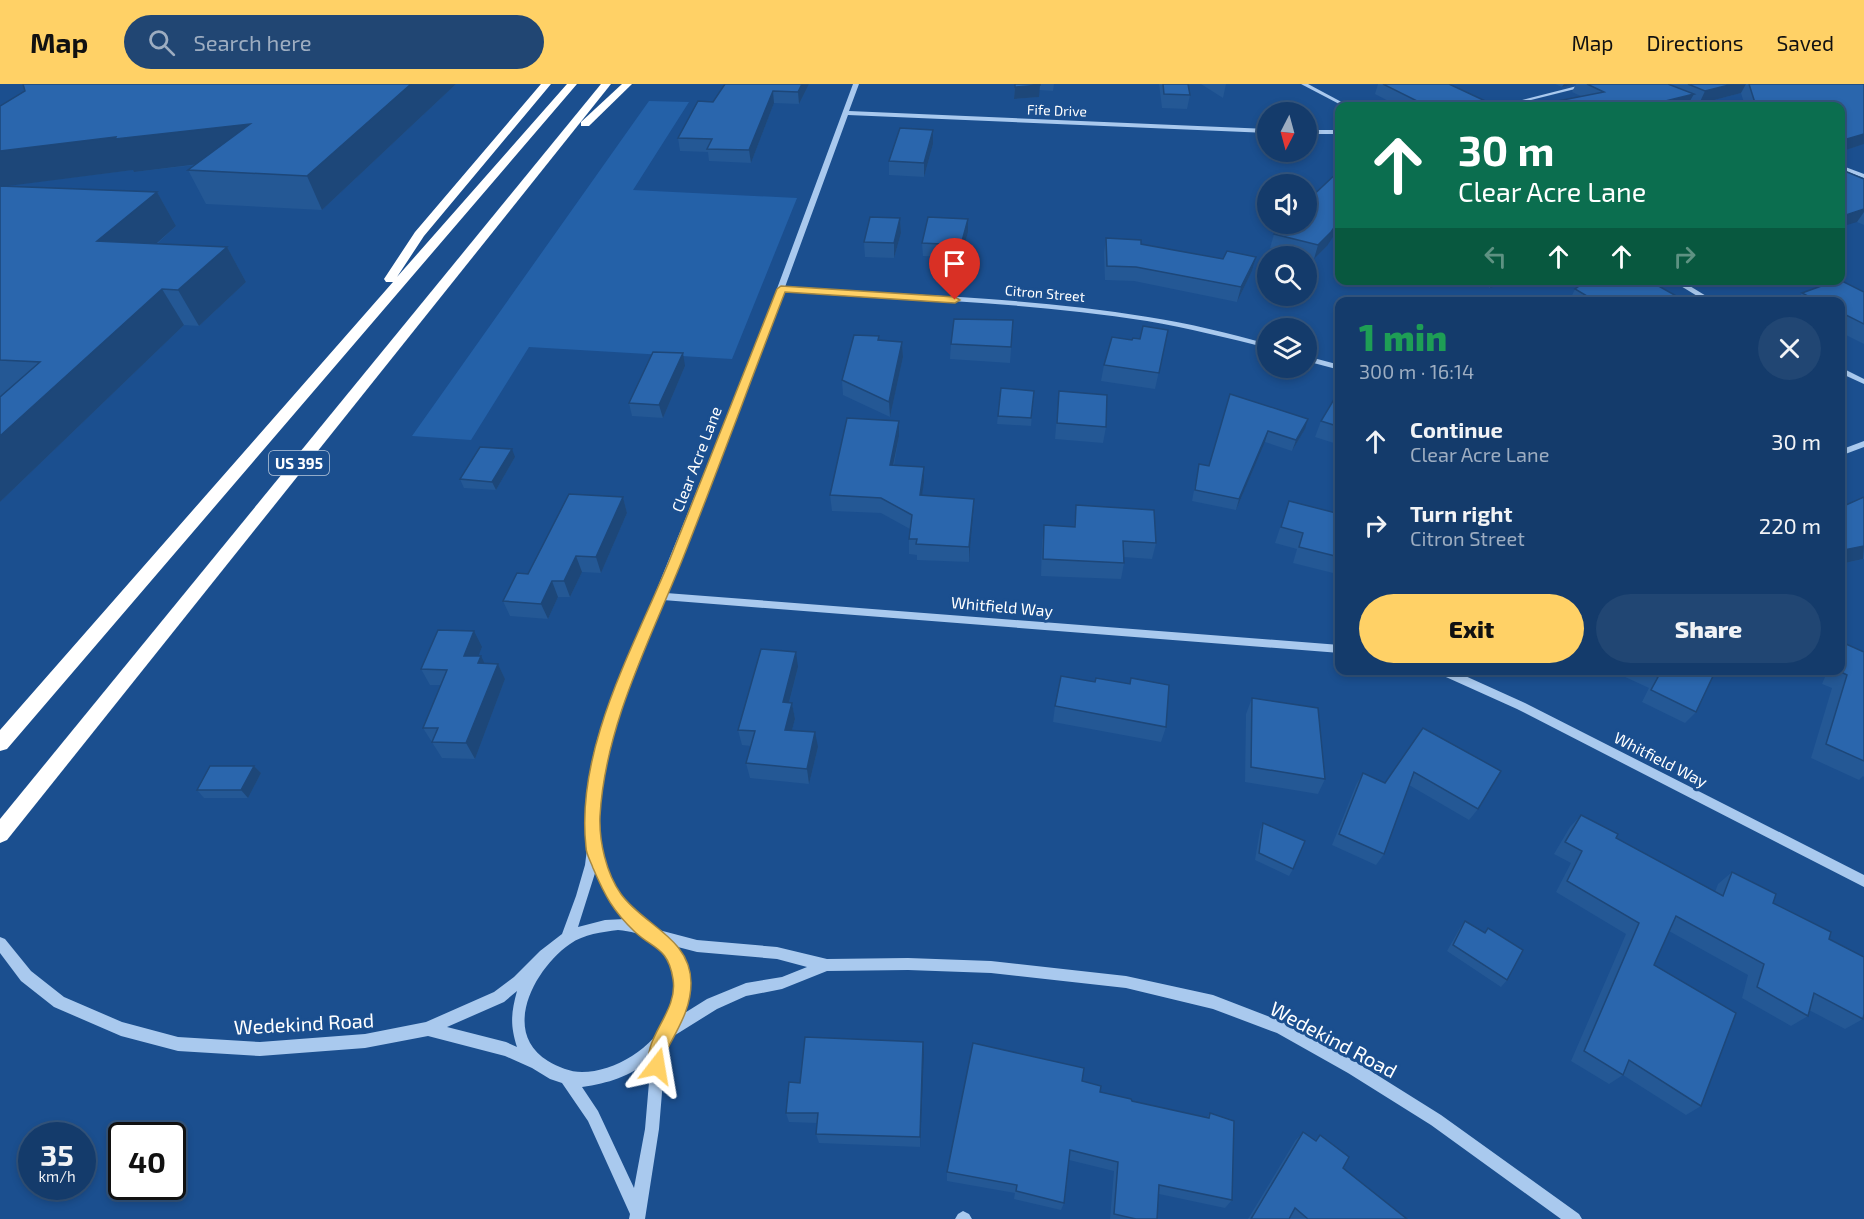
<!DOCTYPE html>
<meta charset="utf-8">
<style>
:root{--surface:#143b6b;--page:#214673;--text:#f1f3f6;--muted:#9dadc1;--line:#33557e;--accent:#ffd166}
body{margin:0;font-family:"Exo 2",sans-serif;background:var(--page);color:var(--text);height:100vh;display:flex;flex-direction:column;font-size:22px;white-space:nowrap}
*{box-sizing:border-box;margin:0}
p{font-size:20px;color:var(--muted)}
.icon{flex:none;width:33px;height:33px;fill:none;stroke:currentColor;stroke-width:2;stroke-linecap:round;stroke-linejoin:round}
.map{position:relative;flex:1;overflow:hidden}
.side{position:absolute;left:1335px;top:213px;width:510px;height:378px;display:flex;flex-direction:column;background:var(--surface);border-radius:12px;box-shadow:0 3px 9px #0003,0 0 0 2px var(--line)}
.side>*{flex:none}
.hud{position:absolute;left:1335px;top:18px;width:510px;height:183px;border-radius:12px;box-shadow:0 3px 9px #0003,0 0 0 2px var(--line);background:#0b6e4f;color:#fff;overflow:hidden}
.needle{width:39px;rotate:186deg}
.controls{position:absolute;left:1257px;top:18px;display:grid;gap:12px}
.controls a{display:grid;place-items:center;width:60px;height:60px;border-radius:50%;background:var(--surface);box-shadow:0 3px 9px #0003,0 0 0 2px var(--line);font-size:30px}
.speed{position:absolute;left:18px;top:1038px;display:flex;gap:12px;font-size:30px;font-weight:700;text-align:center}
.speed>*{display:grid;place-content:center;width:78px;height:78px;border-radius:50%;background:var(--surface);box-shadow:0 3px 9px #0003,0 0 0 2px var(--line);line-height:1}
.speed small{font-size:15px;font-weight:400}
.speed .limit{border:3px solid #111;border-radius:9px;background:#fff;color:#111}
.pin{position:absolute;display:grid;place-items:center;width:51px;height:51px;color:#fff;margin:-62px -26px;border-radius:50% 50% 50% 0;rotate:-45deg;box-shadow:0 0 6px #0007}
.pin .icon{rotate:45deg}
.me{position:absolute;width:66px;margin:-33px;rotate:14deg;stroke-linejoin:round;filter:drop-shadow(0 0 4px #0008)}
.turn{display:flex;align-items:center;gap:21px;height:126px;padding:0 24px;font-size:27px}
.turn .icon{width:78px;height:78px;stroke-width:2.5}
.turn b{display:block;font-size:42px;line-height:51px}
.lanes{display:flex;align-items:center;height:57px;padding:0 24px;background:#0003;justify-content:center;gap:30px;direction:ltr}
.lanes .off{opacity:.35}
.round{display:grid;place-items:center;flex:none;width:63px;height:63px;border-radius:32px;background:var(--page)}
.head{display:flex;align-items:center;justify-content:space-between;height:102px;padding:0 24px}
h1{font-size:36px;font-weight:800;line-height:45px;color:#1e9e55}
.action{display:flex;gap:12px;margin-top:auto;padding:12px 24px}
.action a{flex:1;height:69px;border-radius:36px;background:var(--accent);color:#111;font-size:24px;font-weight:800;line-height:69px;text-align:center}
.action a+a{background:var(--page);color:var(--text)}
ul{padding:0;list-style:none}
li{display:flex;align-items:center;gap:18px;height:84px;padding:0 24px}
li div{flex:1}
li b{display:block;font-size:22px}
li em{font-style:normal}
header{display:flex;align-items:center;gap:36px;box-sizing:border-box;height:84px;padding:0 30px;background:var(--accent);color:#111}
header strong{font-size:28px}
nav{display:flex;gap:33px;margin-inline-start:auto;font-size:21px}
.search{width:420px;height:54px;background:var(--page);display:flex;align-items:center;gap:15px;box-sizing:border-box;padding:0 21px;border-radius:33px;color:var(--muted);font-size:22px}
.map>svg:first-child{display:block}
.green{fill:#2461a8}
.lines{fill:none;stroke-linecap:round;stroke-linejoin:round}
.minor{fill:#a9c9ee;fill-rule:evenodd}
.highway{fill:#fff;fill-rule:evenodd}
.wall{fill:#245895}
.shaded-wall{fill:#1d4779}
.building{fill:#2a66ad;stroke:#1d4779;stroke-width:1.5}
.route{fill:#ffd166;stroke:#a68842;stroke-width:1.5}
.labels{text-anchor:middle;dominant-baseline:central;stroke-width:6;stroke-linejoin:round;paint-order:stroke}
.far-street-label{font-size:14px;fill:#fff;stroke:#1b4f8f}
.shield{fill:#1b4f8f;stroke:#bbcadd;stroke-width:1.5}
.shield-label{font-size:15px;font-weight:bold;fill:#fff}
.street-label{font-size:16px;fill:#fff;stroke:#1b4f8f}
.near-street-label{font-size:20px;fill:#fff;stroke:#1b4f8f}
</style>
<header>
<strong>Map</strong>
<div class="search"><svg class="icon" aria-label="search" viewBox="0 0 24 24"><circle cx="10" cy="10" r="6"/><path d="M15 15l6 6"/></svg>Search here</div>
<nav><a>Map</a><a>Directions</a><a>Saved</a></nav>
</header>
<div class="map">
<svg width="1864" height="1135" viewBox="0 0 1864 1135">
<rect width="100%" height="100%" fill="#1b4f8f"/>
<path class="green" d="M649,17l40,1 -56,88 164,8 -65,161 -203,-12 -58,93 -59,-4z"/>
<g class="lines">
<g class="minor">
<path d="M853,0h6l-10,27 419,18v4l-420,-18 -63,172c121,8 243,10 363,30 40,6 80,16 120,27v4c-40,-10 -80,-20 -121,-27 -120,-19 -242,-22 -364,-30l-117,302 674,52v8l-677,-53 -46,117 -12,50 -7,50 2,33 19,44 28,30 12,6 38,10 80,7 50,12 81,-1 83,3 135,15 87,19 73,28 72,40 83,52 138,99 3,5h-21l-130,-94 -83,-52 -71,-40 -64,-24 -87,-21 -135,-15 -83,-3 -81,1 -45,18 -36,7 -29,13 -45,28 -6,7 -7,85 -14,90h-16l1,-5 -42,-93 -26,-38 -12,-4 -18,-11 -27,-12 -77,-20 -63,12 -105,8 -82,-5 -57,-15 -67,-29 -33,-26 -21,-28v-16l5,2 26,32 33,26 58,25 56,15 82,5 105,-8 61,-12 68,-30 20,-15 26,-26 22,-17 14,-38 9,-31 2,-16 -1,-32 3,-25 16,-75 154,-380zM596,786l14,32 15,17 -20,1 -27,7zM618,846c26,3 39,8 51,32 1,4 5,9 6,13 11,49 -47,97 -93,97 -12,0 -24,-5 -34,-11 -48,-29 -13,-93 22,-117 14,-10 32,-12 48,-14zM674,862l23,6 80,7 30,8 -25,10 -36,6 -39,16 -24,15c11,-29 4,-42 -9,-68zM517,907c-6,22 -7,34 0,56l-11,-5 -59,-15 57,-25zM651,975l-6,70 -11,59 -36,-77 -16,-24c27,-4 47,-10 69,-28z"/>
<path d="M1301,0h7l41,22h-6z"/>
<path d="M1585,0h10l-88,22h-8z"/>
<path d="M1675,13l22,8 1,1h-7l-18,-6 -1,-1z"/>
<rect x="1306" y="46" width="34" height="4"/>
<path d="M1840,81l24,9v4l-24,-9z"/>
<path d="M1671,196h9l36,22h-9z"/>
<path d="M1306,272l34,9v5l-34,-9z"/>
<path d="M1840,283l24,12v5l-24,-11z"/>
<path d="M1864,357v6l-24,9v-6z"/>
<path d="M1436,586h16l73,33 339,172v12l-347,-178 -80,-36z"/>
<path d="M963,1127l6,3 3,5h-17l3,-5z"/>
</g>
<g class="highway">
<path d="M541,0h10l-127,152 -27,41 170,-193h10l-570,665 -7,2v-21l393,-448h-7l-2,-3 31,-47z"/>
<path d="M601,0h10l-604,756 -7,3v-24z"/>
<path d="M622,0h10l-43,42h-8v-4z"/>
</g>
</g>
<g class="wall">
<path d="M23,0h433l-134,126 -116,-6 -18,-34 7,-5 -61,7 -1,-2 -128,16 152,6 19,34 -19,18 70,3 19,35 -47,44 -15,-1 -184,177v-396l25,-15z"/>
<path d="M809,0l-10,20 -25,-1 -23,60 -42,-2 -1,-9 -28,-1 -2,-13 35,-36z"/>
<path d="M1015,0h39l-1,7 -14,-1v7l-25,2z"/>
<path d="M1159,0h29l2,11 -3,14 -25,-1z"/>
<path d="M1201,0h25l-3,14z"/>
<path d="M1378,0h71l47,22h-98l-23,-12z"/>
<path d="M1555,0h309v60l-24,8v-46h-95l-4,-13 -42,11 -9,-4 -3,6h-155l49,-10 -9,-4 4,-8 -14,3z"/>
<path d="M933,46v14l-9,33 -35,-2v-14z"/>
<path d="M1864,95v46l-7,-3z"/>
<path d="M900,134l1,15 -7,25 -29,-1 -1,-15z"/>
<path d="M968,135v13l-7,26 -38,-2 -1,-13z"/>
<path d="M1274,150l53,12 -13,13 -8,-2v-1h-3l-33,-8z"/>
<path d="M1106,154l117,21 33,-2 -4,14 -15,31 -103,-21 -29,-1 -1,-27z"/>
<path d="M1478,196h37l-25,8z"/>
<path d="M1575,205l112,13h-118z"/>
<path d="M1864,208v52l-24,-12v-30h-44l6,-9z"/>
<path d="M1013,236l-3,43 -60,-4 1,-15z"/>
<path d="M1168,246l-13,59 -54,-8 3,-16 28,-25z"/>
<path d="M879,256l23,2 1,15 -13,60 -47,-22 -1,-15z"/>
<path d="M685,282l-22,52 -31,-2 -3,-13z"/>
<path d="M1001,304l33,3 -3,35 -34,-2z"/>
<path d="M1059,307l47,36 -3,16 -48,-4z"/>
<path d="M1230,310l75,35 -13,22 -27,-9 -29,68 -44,-9 7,-37 10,2z"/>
<path d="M1340,313v48l-25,-8 6,-16z"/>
<path d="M899,352l-5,29 30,2v15l-2,13 51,19 -4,48 -52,-2v-5l-8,-1v-15l1,-10 -29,-16 -49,-2 -2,-16z"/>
<path d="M515,373l-19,33 -32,-2 -4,-9z"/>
<path d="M623,413l4,16 -26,60 -19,-1 -12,25h-12l-10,22 -38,-3 -7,-15 25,-27z"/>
<path d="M1864,413v62l-24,5v-58l6,-1z"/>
<path d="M1289,417l51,56 -7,16 -40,-10 4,-14 -22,-6z"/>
<path d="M1076,421l80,38 -4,16 -29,-2 1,6 -3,16 -80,-3 1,-34 2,-17 30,2z"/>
<path d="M1846,560l18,8v125l-1,-1 -4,4 -48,-22 21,-70 -10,-4 6,-14h12v-20z"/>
<path d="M482,563l-4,9 7,7 13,1 7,15 -30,80 -33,-1 -19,-30 18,-43h-11l-9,-16z"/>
<path d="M798,583l-9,36h3l3,16 -3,11 26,17 -9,37 -59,-6 -4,-15 5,-17 -9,-1 -4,-15z"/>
<path d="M1610,586h92l-6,42 -11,11 -43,-21 7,-14z"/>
<path d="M1252,614l73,81 -7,15 -73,-12 1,-68z"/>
<path d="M1055,622l111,21 -5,15 -108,-20z"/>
<path d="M1423,644l55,81 -9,11 -60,-35 -25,69 -8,11 -44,-20 24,-60 7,-12 22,10z"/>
<path d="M254,682l7,7 -13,25h-44l-7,-8z"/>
<path d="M1581,731l35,23 99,54 3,-8 14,-12 41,31 56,36 34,80 -18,10 -36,-19 -1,6 -17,10 -49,-28 6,-23 -79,-44 -15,34 47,141 -15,9 -63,-40 -14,9 -38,-23 55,-127 -70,-42 15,-29 -17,-9 16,-27z"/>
<path d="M1263,739l30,46 -4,7 -34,-16 5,-30z"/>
<path d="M1465,837l19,12 4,-5 19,52 -6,7 -54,-36 13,-23z"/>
<path d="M923,958l-3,105 -101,-4 -3,-9 1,-11 -28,-1 -3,-9 14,-30z"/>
<path d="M1082,997l18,11 32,9 75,16 3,-4 22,87 -7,8 -66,-14 -2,25h-47l4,-48 -45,-11 -5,43 -3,7 -47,-11 1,-6 -68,-12v-9z"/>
<path d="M1303,1048l12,8 5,-5 23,33 64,51h-159l47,-78z"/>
</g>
<g class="shaded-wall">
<path d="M411,0h45l-134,126 -15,-34z"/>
<path d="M802,0h7l-10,20 -1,-12z"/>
<path d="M1564,0h12l-14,3z"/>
<path d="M1733,0h13l-5,9 -42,11 6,-13z"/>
<path d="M1040,1l-1,12 -25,2 1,-12z"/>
<path d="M773,7l1,12 -23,60 -2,-13z"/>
<path d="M1694,10l-7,12h-42z"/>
<path d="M250,40l15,32 -131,16 -1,-2 -133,17v-36l116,-14z"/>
<path d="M933,46v14l-9,33v-14z"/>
<path d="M1864,50v10l-24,8v-11z"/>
<path d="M157,108l19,34 -56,50 -23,-35z"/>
<path d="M1864,125v3l-7,10 -17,5v-10z"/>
<path d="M900,134l1,15 -7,25v-15z"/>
<path d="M968,135v13l-7,26v-13z"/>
<path d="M1340,135v7l-13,20 -13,13 4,-14z"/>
<path d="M227,163l19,35 -47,44 -21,-36z"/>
<path d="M1256,173l-4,14 -15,31 4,-15z"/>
<path d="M1494,196h21l-25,8z"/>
<path d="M162,205l22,36 -184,177v-66z"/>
<path d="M902,258l1,15 -13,60 -1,-15z"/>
<path d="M683,269l2,13 -22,52 -4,-13z"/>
<path d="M1308,335l-3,10 -13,22 4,-11z"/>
<path d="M899,337v15l-9,44v-15z"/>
<path d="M1268,347l-3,11 -29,68 3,-11z"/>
<path d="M512,365l3,8 -19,33 -4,-8z"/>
<path d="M924,383v15l-4,28v-15z"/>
<path d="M623,413l4,16 -26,60 -5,-16z"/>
<path d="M974,415l-1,15 -4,48v-15z"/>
<path d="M1864,462l-1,13 -23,5v-9l4,-5z"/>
<path d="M576,472l6,16 -12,25 -6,-16z"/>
<path d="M552,497l6,16 -10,22 -7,-15z"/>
<path d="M474,547l8,16 -10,25 -8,-16z"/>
<path d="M796,568l2,15 -13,51 -2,-16z"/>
<path d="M481,572l8,16 -11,-9z"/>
<path d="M498,580l7,15 -30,80 -9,-16z"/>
<path d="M792,619l3,16 -7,26 -3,-15z"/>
<path d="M815,648l3,15 -9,37 -2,-15z"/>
<path d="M254,682l7,7 -13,25 -7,-8z"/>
<path d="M923,958l1,11 -4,94v-10z"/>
</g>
<g class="building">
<path d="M23,0h388l-104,92 -119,-6 62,-46 -135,15 1,-2 -116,14v-45l25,-15z"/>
<path d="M725,0h77l-4,8 -25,-1 -24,59 -42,-1 5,-10 -34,-1 20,-37 15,1z"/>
<path d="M1015,0h25v1l-25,2z"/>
<path d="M1163,0h25l2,11 -26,-1z"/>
<path d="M1383,0h66l47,22h-69z"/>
<path d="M1587,0h81l26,10 -49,12h-113l72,-14z"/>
<path d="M1688,0h45l-28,7z"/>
<path d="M1749,0h115v50l-24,7v-35h-84z"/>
<path d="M900,44l33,2 -9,33 -35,-2z"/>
<path d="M1840,85l24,10v30l-24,8z"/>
<path d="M1340,86v49l-9,13 -13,13 -44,-11 11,-10h21v-22z"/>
<path d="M0,102l157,6 -60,49 130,6 -49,43 -16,-1 -162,147v-39l40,-35 -40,-2z"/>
<path d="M870,133l30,1 -6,25 -30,-1z"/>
<path d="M928,133l40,2 -7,26 -39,-2z"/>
<path d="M1106,154l35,2v4l82,15 4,-8 29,6 -15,30 -105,-20 -29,-1z"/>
<path d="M1588,196h60l39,22h-90l-22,-13z"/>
<path d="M1838,196h2l24,12v32l-24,-12v-10h-21l-17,-9z"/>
<path d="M954,235l59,1 -2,27 -60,-3z"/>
<path d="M1143,242l25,4 -9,43 -55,-8 8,-28 20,3 1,-2 7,1z"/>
<path d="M854,251l25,1 -1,4 24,2 -13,60 -47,-22z"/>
<path d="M653,268l30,1 -24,52 -30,-2z"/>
<path d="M1001,304l33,3 -3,27 -33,-2z"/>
<path d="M1059,307l48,4 -1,32 -49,-4z"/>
<path d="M1230,310l78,25 -12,21 -28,-9 -29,68 -44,-9 4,-26 10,2z"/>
<path d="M1336,312l4,1v30l-19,-6z"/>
<path d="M847,334l52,3 -9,44 34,2 -4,28 54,4 -5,48 -53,-3 1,-5h-8l3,-24 -31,-17 -51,-3z"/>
<path d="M480,363l32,2 -20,33 -32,-3z"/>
<path d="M569,410l54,3 -27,60 -20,-1 -12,25h-12l-11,23 -38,-3 14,-28 11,1z"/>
<path d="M1864,413v49l-20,4 -4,-3v-41l6,-1z"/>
<path d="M1289,417l51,13 -1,43 -40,-10 4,-14 -22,-6z"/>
<path d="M1076,421l78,5 2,33 -33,-2 1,22 -81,-4 1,-34 31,2z"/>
<path d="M438,546l36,1 -10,25h17l-3,7 20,1 -32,79 -34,-1 6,-14h-15l24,-58 -26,-1z"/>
<path d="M1846,560l18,8v109l-38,-17 21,-69 -10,-5h3v-10z"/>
<path d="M761,565l35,3 -13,50 9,1 -7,27 30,2 -8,37 -61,-6 9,-32 -17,-1z"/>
<path d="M1644,586h58l11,6 -17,36 -45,-22 7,-13z"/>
<path d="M1061,592l34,6 1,-4 34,6 1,-6 38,7 -3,42 -111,-21z"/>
<path d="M1252,614l66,10 7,71 -74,-12z"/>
<path d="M1423,644l78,43 -23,38 -64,-37 -30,82 -45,-20 24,-61 22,10z"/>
<path d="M210,682h44l-13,24h-44z"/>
<path d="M1581,731l37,19 -2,4 107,58 9,-24 44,22 -3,9 58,29 -2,7 35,18v57l-1,5 -49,-26 -6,23 -51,-29 7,-23 -88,-48 -22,49 82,48 -35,93 -72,-46 -6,15 -39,-24 55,-128 -72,-42 15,-30 -17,-9z"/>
<path d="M1263,739l42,18 -12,28 -34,-16z"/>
<path d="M1465,837l20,12 3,-5 35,22 -16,30 -54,-35z"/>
<path d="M805,953l118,5 -3,95 -104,-3 2,-21h-32l3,-31 11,1z"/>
<path d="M973,959l111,25 -2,13 19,5 -1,6 31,7 1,2 77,17 1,-5 24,8 -2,79 -73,-15 -2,34h-21l-22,-5 4,-52 -48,-12 -6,53 -48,-12 1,-6 -70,-13z"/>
<path d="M1303,1048l13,9 4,-6 29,22 -6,11 64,51h-99l-13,-11 -6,11h-38z"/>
</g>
<path class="route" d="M781,202l174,11 5,3 -5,3 -170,-11c-35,90 -68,181 -104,271 -33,81 -76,164 -81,253 -1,25 6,57 21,78 22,31 70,44 70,89 0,24 -11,42 -22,63 -4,7 -2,18 -5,26l-7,3 -6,-3c-13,-32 28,-58 22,-93 -5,-32 -20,-30 -38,-47 -22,-21 -30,-36 -42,-64 -2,-6 -7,-14 -7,-21 -11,-98 48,-200 84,-288 36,-90 71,-180 107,-270z"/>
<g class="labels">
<g class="far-street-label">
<text transform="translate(1057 26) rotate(2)">Fife Drive</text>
<text transform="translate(1045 209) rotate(5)">Citron Street</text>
</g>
<rect class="shield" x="269" y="367" width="60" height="24" rx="4.5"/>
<g class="shield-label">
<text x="299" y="379">US 395</text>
</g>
<g class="street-label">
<text transform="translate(696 375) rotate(-69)">Clear Acre Lane</text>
<text transform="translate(1002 522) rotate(5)">Whitfield Way</text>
<text transform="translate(1661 675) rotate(27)">Whitfield Way</text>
</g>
<g class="near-street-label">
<text transform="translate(304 939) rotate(-3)">Wedekind Road</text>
<text transform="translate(1334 955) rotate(28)">Wedekind Road</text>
</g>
</g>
</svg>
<div class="controls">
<a><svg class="needle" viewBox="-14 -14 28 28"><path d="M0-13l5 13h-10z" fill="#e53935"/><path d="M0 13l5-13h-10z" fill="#9dadc1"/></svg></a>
<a><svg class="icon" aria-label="sound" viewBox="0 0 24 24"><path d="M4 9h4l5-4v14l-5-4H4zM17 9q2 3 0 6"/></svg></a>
<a><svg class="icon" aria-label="search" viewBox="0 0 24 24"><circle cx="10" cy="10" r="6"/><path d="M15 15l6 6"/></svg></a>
<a><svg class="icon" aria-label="layers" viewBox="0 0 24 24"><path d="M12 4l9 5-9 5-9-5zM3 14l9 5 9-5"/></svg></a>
</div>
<div class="speed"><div>35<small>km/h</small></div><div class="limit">40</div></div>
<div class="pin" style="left:955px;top:216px;background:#d93025"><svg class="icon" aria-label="arrive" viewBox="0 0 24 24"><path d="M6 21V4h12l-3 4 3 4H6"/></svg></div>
<svg class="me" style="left:657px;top:982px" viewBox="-20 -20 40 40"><path d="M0-17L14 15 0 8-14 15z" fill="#ffd166" stroke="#fff" stroke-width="4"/></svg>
<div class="hud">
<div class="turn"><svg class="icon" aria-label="ahead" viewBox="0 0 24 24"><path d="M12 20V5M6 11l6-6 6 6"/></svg><div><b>30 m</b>Clear Acre Lane</div></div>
<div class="lanes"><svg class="icon off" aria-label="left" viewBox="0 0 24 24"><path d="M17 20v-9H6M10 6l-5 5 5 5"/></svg><svg class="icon" aria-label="ahead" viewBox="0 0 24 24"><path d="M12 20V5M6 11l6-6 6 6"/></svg><svg class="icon" aria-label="ahead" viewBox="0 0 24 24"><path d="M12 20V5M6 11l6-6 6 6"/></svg><svg class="icon off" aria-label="right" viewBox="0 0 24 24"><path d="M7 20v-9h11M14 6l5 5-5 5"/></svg></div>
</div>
<section class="side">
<div class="head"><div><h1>1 min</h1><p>300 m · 16:14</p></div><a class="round"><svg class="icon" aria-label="close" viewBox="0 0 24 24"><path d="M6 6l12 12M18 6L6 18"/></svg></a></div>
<ul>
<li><svg class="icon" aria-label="ahead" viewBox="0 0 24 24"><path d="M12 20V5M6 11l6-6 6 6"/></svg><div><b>Continue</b><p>Clear Acre Lane</p></div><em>30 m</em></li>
<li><svg class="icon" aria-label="right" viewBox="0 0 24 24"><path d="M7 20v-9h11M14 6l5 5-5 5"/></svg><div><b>Turn right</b><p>Citron Street</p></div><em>220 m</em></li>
</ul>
<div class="action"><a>Exit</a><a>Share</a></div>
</section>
</div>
